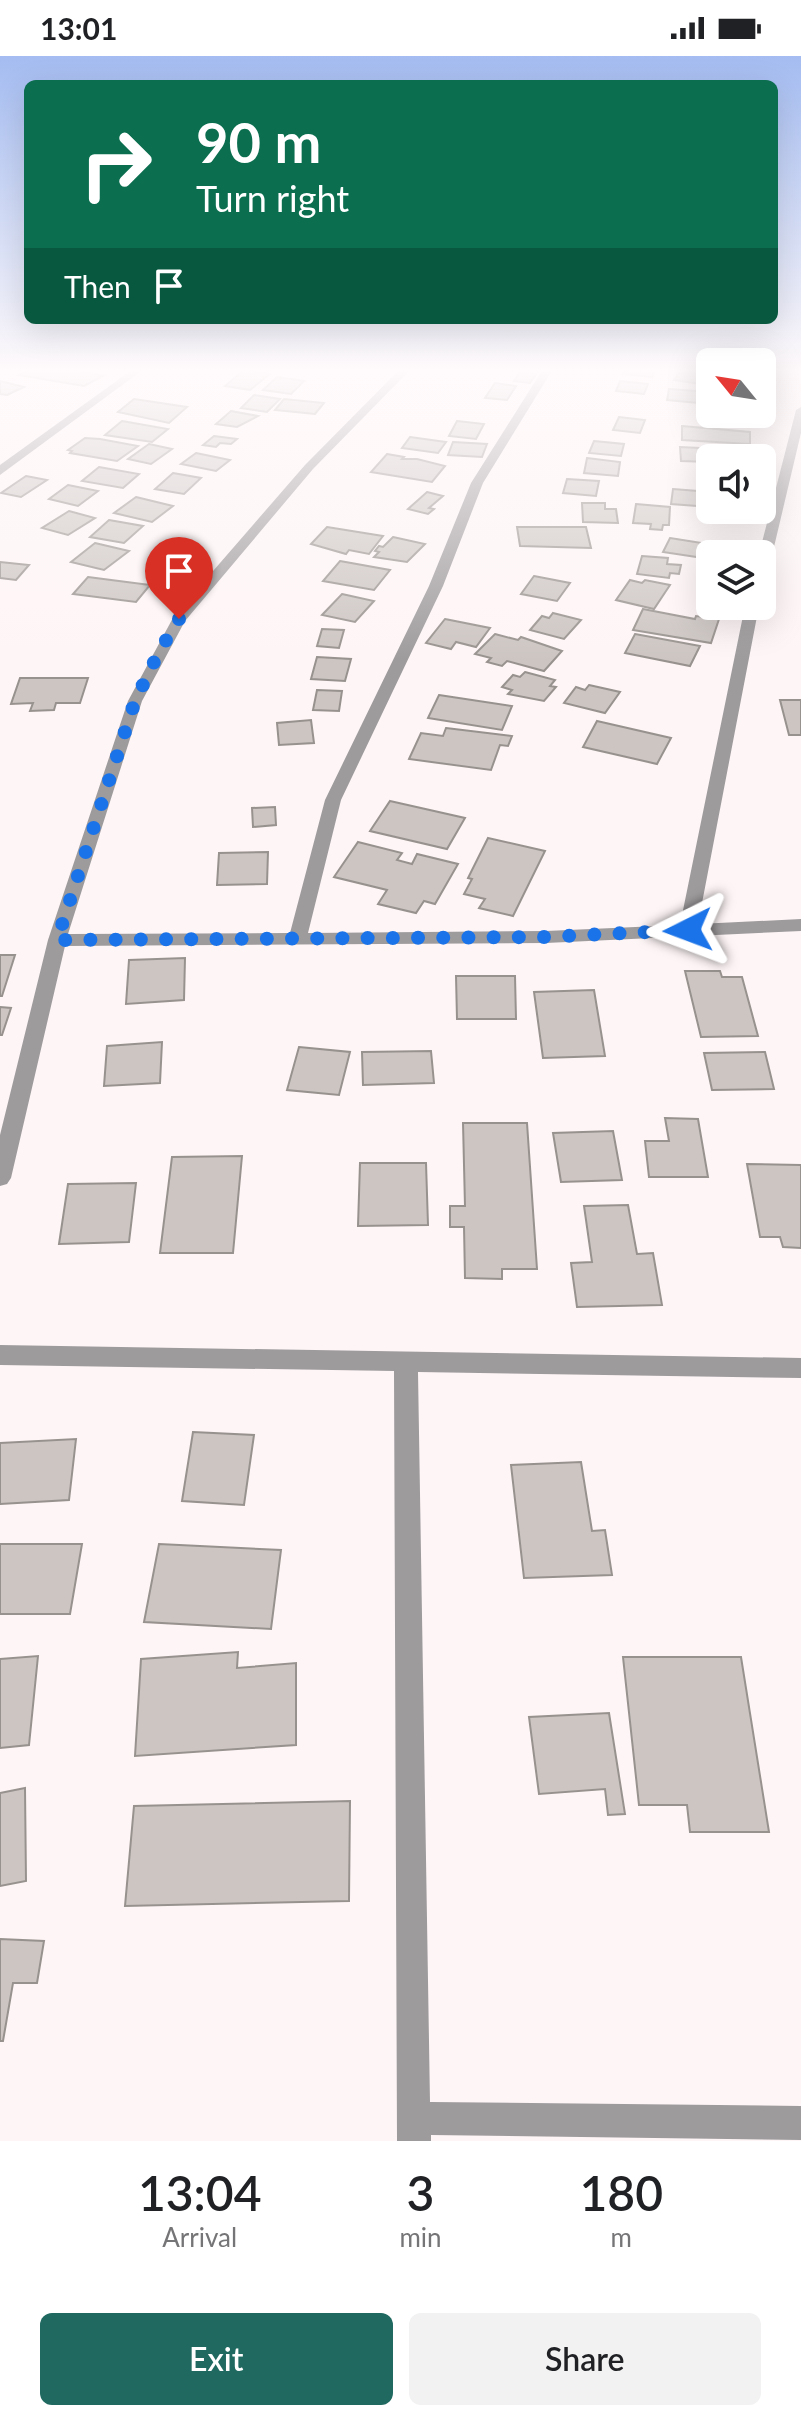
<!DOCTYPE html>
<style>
:root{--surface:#fff;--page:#f2f2f2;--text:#202124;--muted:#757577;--accent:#1f6960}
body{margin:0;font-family:Lato,sans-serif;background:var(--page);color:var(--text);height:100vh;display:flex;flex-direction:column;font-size:30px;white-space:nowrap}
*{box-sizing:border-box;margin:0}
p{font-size:26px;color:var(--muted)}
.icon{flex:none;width:44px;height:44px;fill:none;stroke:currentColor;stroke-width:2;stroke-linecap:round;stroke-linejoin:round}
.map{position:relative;height:2085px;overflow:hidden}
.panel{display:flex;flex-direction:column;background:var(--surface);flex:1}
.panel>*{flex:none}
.guide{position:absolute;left:24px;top:24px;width:754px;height:244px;border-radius:12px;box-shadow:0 8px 32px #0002;background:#0b6e4f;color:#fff;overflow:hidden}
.needle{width:52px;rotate:300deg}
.controls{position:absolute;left:696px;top:292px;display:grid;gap:16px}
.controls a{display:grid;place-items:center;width:80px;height:80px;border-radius:12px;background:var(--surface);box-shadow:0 8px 32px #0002;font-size:40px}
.pin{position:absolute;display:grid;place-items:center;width:68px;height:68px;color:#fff;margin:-82px -34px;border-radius:50% 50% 50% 0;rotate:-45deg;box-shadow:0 0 8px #0007}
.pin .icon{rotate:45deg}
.me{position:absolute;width:88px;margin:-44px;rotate:267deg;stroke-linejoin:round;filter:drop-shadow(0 0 6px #0008)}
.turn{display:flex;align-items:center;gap:28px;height:168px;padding:0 40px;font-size:36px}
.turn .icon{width:104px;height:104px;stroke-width:2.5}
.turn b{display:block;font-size:56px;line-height:68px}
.then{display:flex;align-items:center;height:76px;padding:0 40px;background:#0003;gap:16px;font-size:30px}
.eta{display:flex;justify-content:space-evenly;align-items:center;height:136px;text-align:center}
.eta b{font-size:48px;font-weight:600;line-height:56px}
.action{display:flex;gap:16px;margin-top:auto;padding:16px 40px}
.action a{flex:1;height:92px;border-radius:12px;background:var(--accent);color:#fff;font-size:32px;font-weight:600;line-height:92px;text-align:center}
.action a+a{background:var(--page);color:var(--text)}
.status{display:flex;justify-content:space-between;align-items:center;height:56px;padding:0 40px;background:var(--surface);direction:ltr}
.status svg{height:22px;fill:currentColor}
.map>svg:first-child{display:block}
.building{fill:#ccc5c2;stroke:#98928e;stroke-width:2}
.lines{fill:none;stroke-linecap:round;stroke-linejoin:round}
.minor{fill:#9e9b9d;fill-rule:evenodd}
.route{stroke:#1a73e8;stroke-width:14;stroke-dasharray:0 25.2}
</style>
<div class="status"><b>13:01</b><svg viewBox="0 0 49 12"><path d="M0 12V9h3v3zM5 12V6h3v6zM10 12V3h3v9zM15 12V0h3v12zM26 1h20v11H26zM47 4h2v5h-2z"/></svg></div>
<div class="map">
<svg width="801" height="2085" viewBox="0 0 801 2085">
<rect width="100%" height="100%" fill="#fef5f6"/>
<g class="building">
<path d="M31,313h41l31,7 -19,10 -65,-11z"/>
<path d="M522,313h4l13,1 -9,13 -16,-2z"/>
<path d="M626,313h30l-4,8 -29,-3z"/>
<path d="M682,313h21l-5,7 12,2v5l-2,2 -34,-5z"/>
<path d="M244,314l26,4 -20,16 -25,-4z"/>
<path d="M277,321l27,4 -13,13 -28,-4z"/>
<path d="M0,325l24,6 -17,8 -7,-1z"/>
<path d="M620,325l28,3 -4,10 -28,-3z"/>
<path d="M495,327l21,3 -9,14 -22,-2z"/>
<path d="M669,333l41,3v12l-43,-4z"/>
<path d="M254,339l26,4 -13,13 -26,-4z"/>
<path d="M134,343l53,8 -18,16 -51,-11z"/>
<path d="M284,343l40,4 -9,11 -40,-4z"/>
<path d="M231,355l27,5 -21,11 -21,-3z"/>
<path d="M619,361l26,3 -5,13 -27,-3z"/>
<path d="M122,365l46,8 -16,13 -47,-7z"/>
<path d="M457,365l27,3 -8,15 -27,-3z"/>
<path d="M682,370l68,6v12l-68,-4z"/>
<path d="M214,380l23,3 -6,5 -11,-1 -4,4 -13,-2z"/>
<path d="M410,381l36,5 -8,11 -36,-5z"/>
<path d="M85,382l15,1 38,7 -21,15 -47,-8 2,-2 -4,-1z"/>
<path d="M594,385l30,3 -3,12 -32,-3z"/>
<path d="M453,386l34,2 -5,13 -34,-2z"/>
<path d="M149,388l23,5 -21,15 -23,-5z"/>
<path d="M680,391l61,3 1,8h-32v4l-29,-1z"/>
<path d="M196,397l34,7 -14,11 -35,-7z"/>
<path d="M387,398l17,3 -2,2h15l28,7 -13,16 -61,-10z"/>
<path d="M587,402l33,4 -2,14 -34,-3z"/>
<path d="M99,411l40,7 -16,14 -41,-7z"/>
<path d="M173,417l28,5 -17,16 -29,-5z"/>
<path d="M26,420l21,4 -26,17 -20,-4z"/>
<path d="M567,423l32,2 -3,15 -33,-3z"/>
<path d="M68,429l30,6 -20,15 -29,-7z"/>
<path d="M673,433l37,3v15l-39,-3z"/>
<path d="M427,436l16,4 -14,12 5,1 -6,5 -20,-5z"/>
<path d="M136,441l37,9 -21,16 -38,-9z"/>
<path d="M582,447h23v6h11l2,14 -35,-1z"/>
<path d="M636,448l34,3 -1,18h-6l-1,5 -12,-1 1,-5 -18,-1z"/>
<path d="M69,455l26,7 -27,17 -26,-7z"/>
<path d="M109,464l34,6 -19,17 -34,-6z"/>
<path d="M327,471l56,9 -14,18 -20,-4 -3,4 -35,-10z"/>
<path d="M517,471h69l5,21 -71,-2z"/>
<path d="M393,481l32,7 -18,18 -33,-5 5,-5 -4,-1 4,-5 4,1z"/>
<path d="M670,482l57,9 -2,7h-15v5l-47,-7z"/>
<path d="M95,487l34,8 -25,19 -33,-8z"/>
<path d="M642,500l26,2 -1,6 14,1 -2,9 -9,-1 -1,5 -32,-4z"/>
<path d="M340,505l50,9 -16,20 -51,-9z"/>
<path d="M0,506l29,3 -13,15 -16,-2z"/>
<path d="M534,520l36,7 -13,18 -36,-7z"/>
<path d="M88,521l62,8 -14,17 -63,-8z"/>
<path d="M630,524l12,3 3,-3 25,5 -16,24 -38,-9z"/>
<path d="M342,538l32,7 -19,21 -33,-7z"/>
<path d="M643,553l52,10 1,-3 23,3 -8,24 -78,-13z"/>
<path d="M553,557l28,7 -17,19 -34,-9 12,-14 7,2z"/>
<path d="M445,563l45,9 -14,19 -20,-5 -5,7 -25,-6z"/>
<path d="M322,573l22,1 -5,18 -22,-2z"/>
<path d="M495,578l23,6 3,-3 41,14 -18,20 -37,-10 -5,5 -15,-4 4,-4 -16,-4z"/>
<path d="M635,578l65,12 -10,20 -65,-13z"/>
<path d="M317,601l34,2 -6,22 -34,-2z"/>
<path d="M525,616l30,8 -5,6 6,1 -12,14 -36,-7 4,-4 -10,-3 11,-12 7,2z"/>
<path d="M20,622h68l-8,25h-24l-2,7 -24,1 3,-8 -22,1z"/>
<path d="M589,629l31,7 -15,21 -41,-10 12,-16 9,3z"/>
<path d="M317,634l25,1 -3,20 -26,-1z"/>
<path d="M439,639l73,11 -10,24 -74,-12z"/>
<path d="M780,644h21v35h-12z"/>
<path d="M311,664l3,23 -35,2 -2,-22z"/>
<path d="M597,665l74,17 -14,26 -74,-17z"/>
<path d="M446,672l66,8 -4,10 -8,-1 -9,25 -82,-11 12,-26 22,3z"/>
<path d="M390,745l75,17 -18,31 -77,-18z"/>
<path d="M275,751l1,18 -23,2 -1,-19z"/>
<path d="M488,782l57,13 -32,65 -34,-8 6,-9 -21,-5 8,-15 -4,-1z"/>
<path d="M358,786l44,11 -5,7 15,4 5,-10 41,10 -23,40 -11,-3 -8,12 -38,-9 9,-14 -53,-13z"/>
<path d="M268,796l-1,32 -50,1 2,-32z"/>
<path d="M0,899h15l-13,41h-2z"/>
<path d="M185,902l-1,42 -58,4 3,-44z"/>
<path d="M685,915h35l2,6h20l16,59 -57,1z"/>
<path d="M456,920h59l1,43h-59z"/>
<path d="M594,934l11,66 -62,2 -9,-66z"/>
<path d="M0,951l11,1 -9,27h-2z"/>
<path d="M162,986l-2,41 -56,3 3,-40z"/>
<path d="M299,991l51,5 -11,43 -52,-5z"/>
<path d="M431,995l3,32 -71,2 -1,-33z"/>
<path d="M765,996l9,37 -62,1 -8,-37z"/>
<path d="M665,1062l33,1 10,58h-59l-4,-36h24z"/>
<path d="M463,1067h64l10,146h-35v10l-37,-1 -1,-51h-14v-21h15z"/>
<path d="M613,1075l9,49 -61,2 -8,-49z"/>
<path d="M242,1100l-9,97h-73l12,-96z"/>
<path d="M360,1107h66l2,62 -70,1z"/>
<path d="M747,1108l54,1v83l-18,-1 -3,-10h-20z"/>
<path d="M136,1127l-7,59 -70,2 9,-60z"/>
<path d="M628,1149l9,49 16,-1 9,52 -85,2 -6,-44 21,-1 -8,-56z"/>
<path d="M193,1376l61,3 -10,70 -62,-4z"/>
<path d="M76,1383l-7,61 -69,4v-61z"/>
<path d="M581,1406l11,69 13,-1 7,45 -88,3 -13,-113z"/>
<path d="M0,1488h82l-12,70h-70z"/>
<path d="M159,1488l122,6 -10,79 -127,-7z"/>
<path d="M238,1596l-1,16 59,-5v82l-161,11 6,-97z"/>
<path d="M38,1600l-9,89 -29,3v-89z"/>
<path d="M623,1601h118l28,175h-79l-3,-27h-48z"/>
<path d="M609,1657l16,101 -17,1 -3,-26 -66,5 -10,-77z"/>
<path d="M25,1732l1,93 -26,5v-93z"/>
<path d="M350,1745l-1,100 -224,5 9,-100z"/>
<path d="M0,1883l44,2 -7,42h-24l-10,58h-3z"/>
</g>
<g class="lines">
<g class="minor">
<path d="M133,313h11l-144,106v-10z"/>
<path d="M400,313h11l-98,100 -128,152 -43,80 -74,233 222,-1 35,-133 104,-214 42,-103 72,-114h10l-70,114 -40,103 -102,214 -33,133 238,-2 134,-6 65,-319h14l-61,318 103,-5v12l-255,12 -481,3 -54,232 -4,6 -7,2v-51l48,-195 80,-239 46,-85 131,-151z"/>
<path d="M801,351v26l-32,135 -7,4v-18h-3l37,-144z"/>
<path d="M0,1289l801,13v20l-383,-6 12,730 371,4v34l-370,-5v6h-34l-3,-770 -394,-6z"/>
</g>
</g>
<linearGradient id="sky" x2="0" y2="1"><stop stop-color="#a4bcf1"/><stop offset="0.52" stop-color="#fffafb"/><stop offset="1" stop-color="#fffafb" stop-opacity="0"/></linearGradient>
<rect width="801" height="605" fill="url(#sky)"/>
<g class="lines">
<path class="route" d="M179,563l-20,33 -24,49 -78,239 489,-3 142,-7"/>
</g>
</svg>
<div class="controls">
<a><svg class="needle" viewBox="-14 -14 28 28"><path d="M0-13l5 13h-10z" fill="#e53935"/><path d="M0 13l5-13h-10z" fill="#757577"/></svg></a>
<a><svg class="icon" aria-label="sound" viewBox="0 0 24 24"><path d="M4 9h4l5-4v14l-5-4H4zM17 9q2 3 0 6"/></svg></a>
<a><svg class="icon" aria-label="layers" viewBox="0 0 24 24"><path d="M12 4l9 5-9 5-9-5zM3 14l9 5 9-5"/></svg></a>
</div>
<div class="pin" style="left:179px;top:563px;background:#d93025"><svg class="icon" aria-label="arrive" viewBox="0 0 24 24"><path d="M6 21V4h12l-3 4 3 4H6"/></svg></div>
<svg class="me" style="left:688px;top:874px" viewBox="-20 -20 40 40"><path d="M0-17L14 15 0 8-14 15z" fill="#1a73e8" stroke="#fff" stroke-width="4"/></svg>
<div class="guide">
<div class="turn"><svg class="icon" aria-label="right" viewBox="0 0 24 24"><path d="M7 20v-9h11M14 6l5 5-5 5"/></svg><div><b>90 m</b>Turn right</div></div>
<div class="then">Then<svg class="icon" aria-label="arrive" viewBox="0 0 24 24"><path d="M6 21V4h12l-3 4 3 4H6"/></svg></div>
</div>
</div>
<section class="panel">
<div class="eta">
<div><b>13:04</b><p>Arrival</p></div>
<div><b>3</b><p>min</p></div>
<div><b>180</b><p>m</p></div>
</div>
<div class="action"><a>Exit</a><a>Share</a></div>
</section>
